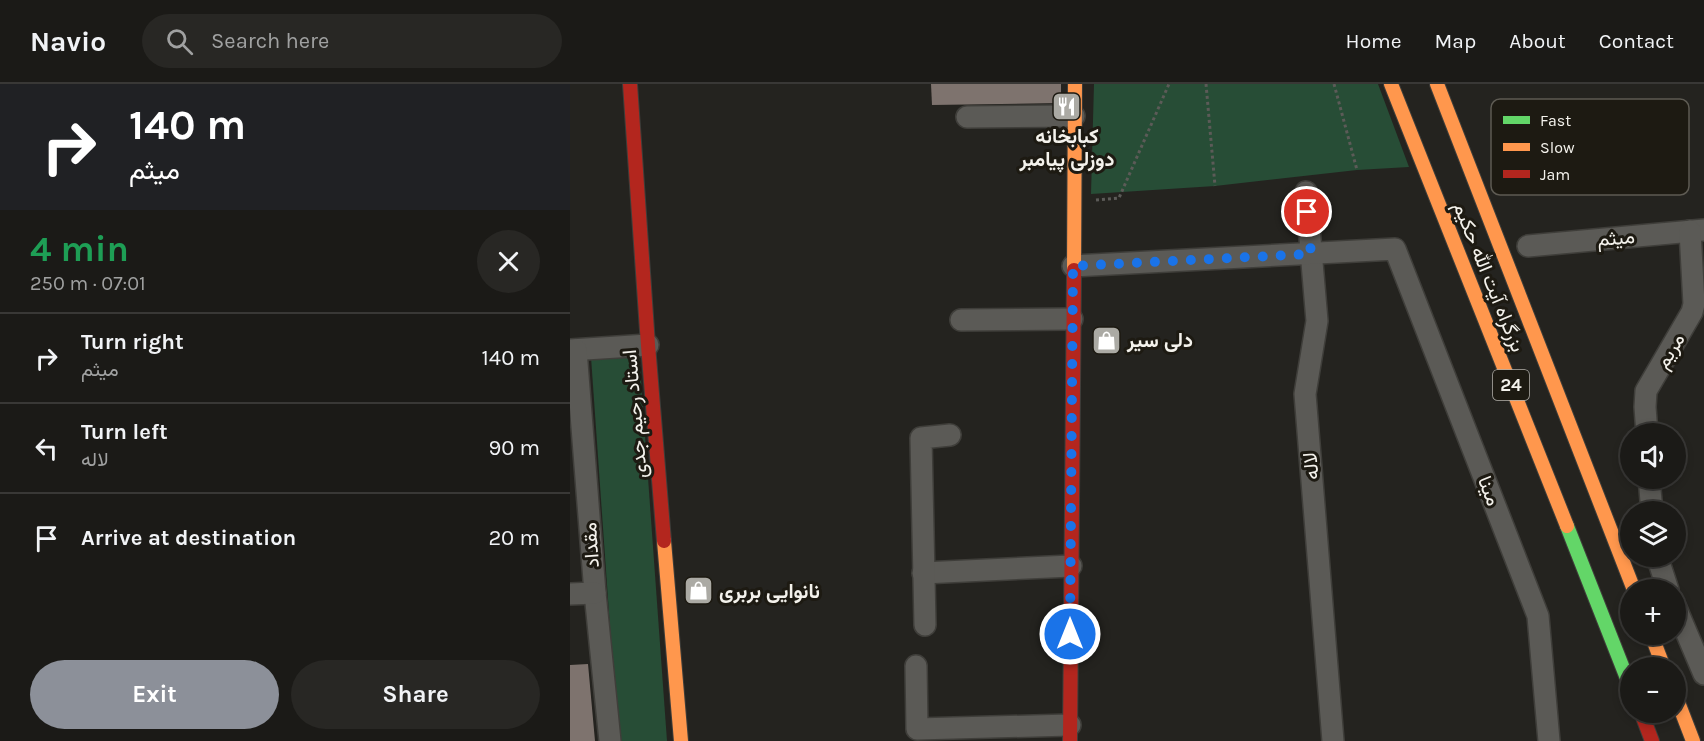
<!DOCTYPE html>
<meta charset="utf-8">
<style>
:root{--surface:#1b1a17;--page:#282724;--text:#f1f3f6;--muted:#a0a1a1;--line:#393836;--accent:#8c9099}
body{margin:0;font-family:Karla,Vazirmatn,sans-serif;background:var(--page);color:var(--text);height:100vh;display:flex;flex-direction:column;font-size:22px;white-space:nowrap}
*{box-sizing:border-box;margin:0}
p{font-size:20px;color:var(--muted)}
.icon{flex:none;width:33px;height:33px;fill:none;stroke:currentColor;stroke-width:2;stroke-linecap:round;stroke-linejoin:round}
.map{position:relative;flex:1;overflow:hidden}
.side{display:flex;flex-direction:column;background:var(--surface);width:570px}
.side>*{flex:none}
.hud{background:#202124;color:#fff;overflow:hidden}
.tools{position:absolute;left:1050px;top:339px;display:grid;gap:12px}
.tools a{display:grid;place-items:center;width:66px;height:66px;border-radius:50%;background:var(--surface);box-shadow:0 3px 9px #0003,0 0 0 2px var(--line);font-size:30px}
.pin{position:absolute;display:grid;place-items:center;width:51px;height:51px;color:#fff;margin:-26px;border:3px solid #fff;border-radius:50%;box-shadow:0 2px 6px #0007}
.me{position:absolute;width:66px;margin:-33px;rotate:0deg;stroke-linejoin:round;filter:drop-shadow(0 0 4px #0008)}
.turn{display:flex;align-items:center;gap:21px;height:126px;padding:0 30px;font-size:27px}
.turn .icon{width:78px;height:78px;stroke-width:2.5}
.turn b{display:block;font-size:42px;line-height:51px}
.round{display:grid;place-items:center;flex:none;width:63px;height:63px;border-radius:32px;background:var(--page)}
.summary{display:flex;align-items:center;justify-content:space-between;height:102px;padding:0 30px}
h1{font-size:36px;font-weight:700;line-height:45px;color:#1e9e55}
.cta{display:flex;gap:12px;margin-top:auto;padding:12px 30px}
.cta a{flex:1;height:69px;border-radius:36px;background:var(--accent);color:#fff;font-size:24px;font-weight:700;line-height:69px;text-align:center}
.cta a+a{background:var(--page);color:var(--text)}
ul{padding:0;list-style:none}
li{display:flex;align-items:center;gap:18px;height:90px;padding:0 30px;border-top:2px solid var(--line)}
li div{flex:1}
li b{display:block;font-size:22px}
li em{font-style:normal}
header{display:flex;align-items:center;gap:36px;box-sizing:border-box;height:84px;padding:0 30px;background:var(--surface);border-bottom:2px solid var(--line)}
header strong{font-size:28px}
nav{display:flex;gap:33px;margin-inline-start:auto;font-size:21px}
.search{width:420px;height:54px;background:var(--page);display:flex;align-items:center;gap:15px;box-sizing:border-box;padding:0 21px;border-radius:33px;color:var(--muted);font-size:22px}
main{display:flex;flex:1;min-height:0}
.map>svg:first-child{display:block}
.green{fill:#274d36}
.building{fill:#7e736e}
.lines{fill:none;stroke-linecap:round;stroke-linejoin:round}
.street-casing{stroke:#3f3e3a;stroke-width:24}
.fast-casing{stroke:#3f3e3a;stroke-width:16}
.slow-casing{stroke:#3f3e3a;stroke-width:16}
.jam-casing{stroke:#3f3e3a;stroke-width:16}
.path{stroke:#5c5b58;stroke-width:3;stroke-dasharray:3 3;stroke-linecap:butt}
.street{stroke:#5b5a56;stroke-width:21}
.fast{stroke:#63d668;stroke-width:14}
.slow{stroke:#ff974d;stroke-width:14}
.jam{stroke:#b3261e;stroke-width:14}
.route{stroke:#1a73e8;stroke-width:10;stroke-dasharray:0 18}
.labels{text-anchor:middle;dominant-baseline:central;stroke-width:6;stroke-linejoin:round;paint-order:stroke}
.shield{fill:#1d1a12;stroke:#b4b1ab;stroke-width:1.5}
.shield-label{font-size:18px;font-weight:bold;fill:#f4f2ec}
.poi-label{font-size:20px;font-weight:bold;fill:#f4f2ec;stroke:#1d1a12;text-anchor:start}
.street-label{font-size:20px;fill:#f4f2ec;stroke:#1d1a12}
.key{fill:#1d1a12;stroke:#5e5b53;stroke-width:1.5}
.key-label{font-size:16px;fill:#f4f2ec}
</style>
<header>
<strong>Navio</strong>
<div class="search"><svg class="icon" aria-label="search" viewBox="0 0 24 24"><circle cx="10" cy="10" r="6"/><path d="M15 15l6 6"/></svg>Search here</div>
<nav><a>Home</a><a>Map</a><a>About</a><a>Contact</a></nav>
</header>
<main>
<section class="side">
<div class="hud">
<div class="turn"><svg class="icon" aria-label="right" viewBox="0 0 24 24"><path d="M7 20v-9h11M14 6l5 5-5 5"/></svg><div><b>140 m</b>میثم</div></div>
</div>
<div class="summary"><div><h1>4 min</h1><p>250 m · 07:01</p></div><a class="round"><svg class="icon" aria-label="close" viewBox="0 0 24 24"><path d="M6 6l12 12M18 6L6 18"/></svg></a></div>
<ul>
<li><svg class="icon" aria-label="right" viewBox="0 0 24 24"><path d="M7 20v-9h11M14 6l5 5-5 5"/></svg><div><b>Turn right</b><p>میثم</p></div><em>140 m</em></li>
<li><svg class="icon" aria-label="left" viewBox="0 0 24 24"><path d="M17 20v-9H6M10 6l-5 5 5 5"/></svg><div><b>Turn left</b><p>لاله</p></div><em>90 m</em></li>
<li><svg class="icon" aria-label="arrive" viewBox="0 0 24 24"><path d="M6 21V4h12l-3 4 3 4H6"/></svg><div><b>Arrive at destination</b></div><em>20 m</em></li>
</ul>
<div class="cta"><a>Exit</a><a>Share</a></div>
</section>
<div class="map">
<svg width="1134" height="657" viewBox="0 0 1134 657">
<rect width="100%" height="100%" fill="#24231f"/>
<g class="green">
<path d="M524,0h284l31,83 -52,3 -142,16 -124,8z"/>
<path d="M69,269l28,388h-49l-27,-384z"/>
</g>
<g class="building">
<path d="M361,0h130v19l-129,2z"/>
<path d="M18,580l7,77h-25v-76z"/>
</g>
<g class="lines">
<defs>
<g id="street">
<path d="M397,33l107,-1"/>
<path d="M736,108l11,129 -12,73 28,347"/>
<path d="M958,162l176,-16"/>
<path d="M503,182l322,-17 143,367 11,125"/>
<path d="M391,236l111,-1"/>
<path d="M0,266l78,-5"/>
<path d="M6,266l19,243 15,148"/>
<path d="M1077,350l-2,-27 1,-16 46,-79 2,-8 -4,-73"/>
<path d="M1079,394l3,34"/>
<path d="M1087,472l11,34"/>
<path d="M353,489l148,-7"/>
<path d="M0,510l25,-1"/>
<path d="M1106,524l28,66"/>
<path d="M355,541l-4,-187 29,-3"/>
<path d="M346,582l1,63 153,-4"/>
</g>
<path id="fast" d="M997,442l63,160"/>
<g id="slow">
<path d="M821,0l176,442"/>
<path d="M867,0l197,506"/>
<path d="M504,186l1,-186"/>
<path d="M94,457l17,200"/>
<path d="M1081,550l13,34"/>
<path d="M1106,613l17,44"/>
</g>
<g id="jam">
<path d="M60,0l18,261 16,196"/>
<path d="M1071,628l11,29"/>
<path d="M500,657l4,-471"/>
</g>
</defs>
<use href="#street" class="street-casing"/>
<use href="#fast" class="fast-casing"/>
<use href="#slow" class="slow-casing"/>
<use href="#jam" class="jam-casing"/>
<g class="path">
<path d="M636,0l9,102"/>
<path d="M764,0l23,86"/>
<path d="M526,116l23,-2 50,-114"/>
</g>
<use href="#street" class="street"/>
<use href="#fast" class="fast"/>
<use href="#slow" class="slow"/>
<use href="#jam" class="jam"/>
</g>
<g class="lines">
<path class="route" d="M500,550l3,-368 238,-12 -4,-42"/>
</g>
<defs>
<symbol id="restaurant-square" viewBox="-11 -11 22 22"><rect x="-9" y="-9" width="18" height="18" rx="4" fill="#abaaa4" stroke="#1d1a12"/><path d="M-5-6h1v4h1v-4h1v4h1v-4h1v5L-1.5 .5V6h-2V.5L-5-1ZM5-6V6H3V1.5H1.5Q1.5-4 5-6Z" fill="#fff"/></symbol>
<symbol id="shop-square" viewBox="-11 -11 22 22"><rect x="-9" y="-9" width="18" height="18" rx="4" fill="#abaaa4" stroke="#1d1a12"/><path d="M-5-2.5h2.3a2.7 3.5 0 0 1 5.4 0H5L5.5 6h-11ZM-1.5-2.5h3a1.5 2.3 0 0 0-3 0Z" fill="#fff"/></symbol>
</defs>
<g fill-rule="evenodd">
<use href="#restaurant-square" x="480" y="6" width="33" height="33"/>
<use href="#shop-square" x="520" y="240" width="33" height="33"/>
<use href="#shop-square" x="112" y="490" width="33" height="33"/>
</g>
<g class="labels">
<rect class="shield" x="923" y="286" width="36" height="30" rx="4.5"/>
<g class="shield-label">
<text x="941" y="301">24</text>
</g>
<g class="poi-label">
<text x="497" y="52" text-anchor="middle">کبابخانه<tspan x="497" dy="23">دوزلی پیامبر</tspan></text>
<text x="557" y="256">دلی سیر</text>
<text x="149" y="507">نانوایی بربری</text>
</g>
<g class="street-label">
<text transform="translate(1046 154) rotate(-5)">میثم</text>
<text transform="translate(919 193) rotate(68)">بزرگراه آیت الله حکیم</text>
<text transform="translate(1100 267) rotate(-59)">مریم</text>
<text transform="translate(65 330) rotate(-95)">استاد رحیم جدی</text>
<text transform="translate(741 382) rotate(-95)">لاله</text>
<text transform="translate(919 407) rotate(69)">مینا</text>
<text transform="translate(21 461) rotate(-94)">مقداد</text>
</g>
</g>
<rect x="921" y="15" width="198" height="96" rx="9" class="key"/>
<rect x="933" y="32" width="27" height="8" fill="#63d668"/>
<rect x="933" y="59" width="27" height="8" fill="#ff974d"/>
<rect x="933" y="86" width="27" height="8" fill="#b3261e"/>
<g class="key-label">
<text x="970" y="42">Fast</text>
<text x="970" y="69">Slow</text>
<text x="970" y="96">Jam</text>
</g>
</svg>
<div class="tools">
<a><svg class="icon" aria-label="sound" viewBox="0 0 24 24"><path d="M4 9h4l5-4v14l-5-4H4zM17 9q2 3 0 6"/></svg></a>
<a><svg class="icon" aria-label="layers" viewBox="0 0 24 24"><path d="M12 4l9 5-9 5-9-5zM3 14l9 5 9-5"/></svg></a>
<a>+</a>
<a>−</a>
</div>
<div class="pin" style="left:737px;top:128px;background:#d93025"><svg class="icon" aria-label="arrive" viewBox="0 0 24 24"><path d="M6 21V4h12l-3 4 3 4H6"/></svg></div>
<svg class="me" style="left:500px;top:550px" viewBox="-20 -20 40 40"><circle r="17" fill="#1a73e8" stroke="#fff" stroke-width="3"/><path d="M0-11L8 9 0 5-8 9z" fill="#fff"/></svg>
</div>
</main>
